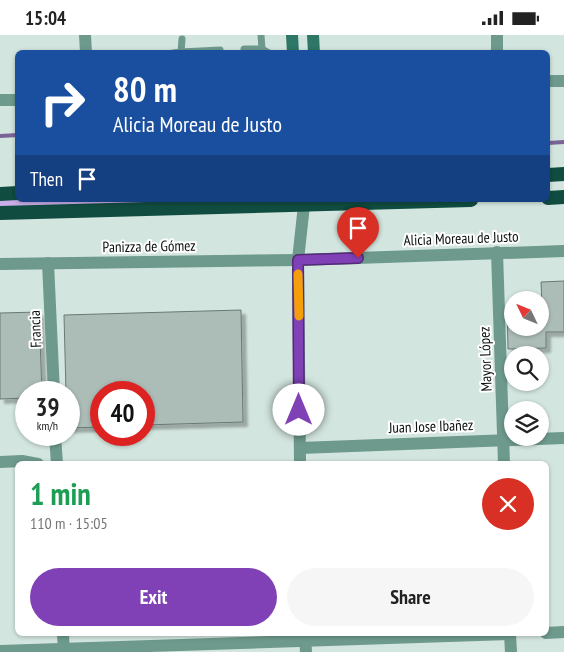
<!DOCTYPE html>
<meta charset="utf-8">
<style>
:root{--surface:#fff;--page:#f6f6f6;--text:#222;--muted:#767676;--accent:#8041b6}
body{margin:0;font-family:"PT Sans Narrow",sans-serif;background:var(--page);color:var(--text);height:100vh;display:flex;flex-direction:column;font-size:19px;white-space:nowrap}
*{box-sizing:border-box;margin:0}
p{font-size:16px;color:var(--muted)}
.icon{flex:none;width:28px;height:28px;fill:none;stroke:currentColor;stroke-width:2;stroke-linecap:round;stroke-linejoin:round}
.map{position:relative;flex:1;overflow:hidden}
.sheet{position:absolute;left:15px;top:426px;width:534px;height:175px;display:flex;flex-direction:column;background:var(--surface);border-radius:8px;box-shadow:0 1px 4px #0004}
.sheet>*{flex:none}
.banner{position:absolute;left:15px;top:15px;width:535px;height:152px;border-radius:8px;box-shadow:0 1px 4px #0004;background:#1a4fa0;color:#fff;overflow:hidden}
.needle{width:32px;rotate:313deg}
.tools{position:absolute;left:504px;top:256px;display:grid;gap:10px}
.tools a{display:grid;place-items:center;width:45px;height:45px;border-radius:50%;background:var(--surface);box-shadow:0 1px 4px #0004;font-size:25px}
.speed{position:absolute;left:15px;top:346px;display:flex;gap:10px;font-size:25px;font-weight:700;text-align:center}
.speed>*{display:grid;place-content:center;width:65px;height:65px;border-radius:50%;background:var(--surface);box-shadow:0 1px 4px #0004;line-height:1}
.speed small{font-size:12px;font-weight:400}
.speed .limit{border:8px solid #d22;background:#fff;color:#111}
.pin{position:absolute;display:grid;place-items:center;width:42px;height:42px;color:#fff;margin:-51px -21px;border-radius:50% 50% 50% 0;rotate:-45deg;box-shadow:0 0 5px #0007}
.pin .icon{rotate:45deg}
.me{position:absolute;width:55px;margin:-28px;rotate:0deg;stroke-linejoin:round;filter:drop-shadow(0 0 4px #0008)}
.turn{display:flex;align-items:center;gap:18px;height:105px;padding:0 15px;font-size:22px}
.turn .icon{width:65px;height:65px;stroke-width:2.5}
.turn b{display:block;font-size:35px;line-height:42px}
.then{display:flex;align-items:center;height:48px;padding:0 15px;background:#0003;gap:10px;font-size:19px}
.round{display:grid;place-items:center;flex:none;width:52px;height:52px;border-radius:26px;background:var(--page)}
.head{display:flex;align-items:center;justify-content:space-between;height:85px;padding:0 15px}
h1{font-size:30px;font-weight:600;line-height:38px;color:#1e9e55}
.action{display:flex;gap:10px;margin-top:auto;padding:10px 15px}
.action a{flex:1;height:58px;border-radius:30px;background:var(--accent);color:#fff;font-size:20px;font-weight:600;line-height:58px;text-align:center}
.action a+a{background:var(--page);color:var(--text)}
.status{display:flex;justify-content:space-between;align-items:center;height:35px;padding:0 25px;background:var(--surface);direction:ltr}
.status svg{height:14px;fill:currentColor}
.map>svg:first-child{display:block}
.green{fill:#c9ade8}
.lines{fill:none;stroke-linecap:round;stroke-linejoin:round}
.stream{stroke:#7a6396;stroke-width:4}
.building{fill:#acbdb8;stroke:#697974;filter:url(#shadow)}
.service{stroke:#6e998d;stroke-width:7}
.minor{stroke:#6e998d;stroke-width:12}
.tertiary{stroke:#6e998d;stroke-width:12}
.secondary{stroke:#2e7666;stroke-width:12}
.trunk{stroke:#104c40;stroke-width:14}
.route-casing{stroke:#532a76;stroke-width:12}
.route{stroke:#8041b6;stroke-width:9}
.slow{stroke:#f59e0b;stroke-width:9}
.labels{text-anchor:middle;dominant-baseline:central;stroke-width:4;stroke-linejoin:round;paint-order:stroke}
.street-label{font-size:15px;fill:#0b110f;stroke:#fff}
</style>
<div class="status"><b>15:04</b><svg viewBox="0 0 49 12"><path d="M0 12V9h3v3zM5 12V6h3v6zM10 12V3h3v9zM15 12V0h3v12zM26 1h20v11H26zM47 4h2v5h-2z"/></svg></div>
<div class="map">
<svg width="564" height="617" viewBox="0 0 564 617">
<defs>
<filter id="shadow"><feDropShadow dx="4.5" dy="4.5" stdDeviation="1" flood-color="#0004"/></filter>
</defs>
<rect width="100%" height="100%" fill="#d3e5df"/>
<path class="green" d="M17,164l1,1h163l-13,4 -168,5v-9z"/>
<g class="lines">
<g class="stream">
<path d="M0,101l18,-1"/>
<path d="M548,108l16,-1"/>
</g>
</g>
<g class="building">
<path d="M564,246v51h-18v16l-38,1 -1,-41h5v19h28v-20h2l-1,-25z"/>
<path d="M241,275l2,112 -99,3v-32h-43v34l-32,1v-35h-3l-2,-78z"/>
<path d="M39,277l3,81h-16v5l-26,1v-86z"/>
</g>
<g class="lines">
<g class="service">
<path d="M261,0l1,14"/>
<path d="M244,14h18l7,4"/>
<path d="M181,17l39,-2"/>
<path d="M173,18l8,-1 1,-13"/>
</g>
<g class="minor">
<path d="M85,0l1,18"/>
<path d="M497,0v18"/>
<path d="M548,46h16"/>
<path d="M0,65h18"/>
<path d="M497,217l7,212"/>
<path d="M48,228l6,130"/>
<path d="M0,229l298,-4 266,-9"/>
<path d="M55,400l2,29"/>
<path d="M300,413l264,-10"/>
<path d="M0,427l22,-1 16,3"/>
<path d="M546,598l18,-1"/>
<path d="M63,599l1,18"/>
<path d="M510,599l1,18"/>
<path d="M0,616l509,-17"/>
</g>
<g class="tertiary">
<path d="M300,429l-2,-204 6,-55"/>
<path d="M305,599l1,18"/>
</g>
<g class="secondary">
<path d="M292,0l1,18"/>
<path d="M313,0l1,18"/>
</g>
<g class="trunk">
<path d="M548,140l16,-1"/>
<path d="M0,159l18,-1"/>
<path d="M548,163l16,-1"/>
<path d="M0,178l471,-13"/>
</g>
</g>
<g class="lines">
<defs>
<path id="route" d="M299,375l-1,-150 60,-2"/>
</defs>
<use href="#route" class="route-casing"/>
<use href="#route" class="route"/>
<path class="slow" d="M298,239l1,42"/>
</g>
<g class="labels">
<g class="street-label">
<text transform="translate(461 203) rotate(-2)">Alicia Moreau de Justo</text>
<text transform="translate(149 211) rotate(-1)">Panizza de Gómez</text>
<text transform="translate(35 294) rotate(-92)">Francia</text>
<text transform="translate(485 324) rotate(-92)">Mayor López</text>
<text transform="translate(431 391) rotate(-2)">Juan Jose Ibañez</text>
</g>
</g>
</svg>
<div class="tools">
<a><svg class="needle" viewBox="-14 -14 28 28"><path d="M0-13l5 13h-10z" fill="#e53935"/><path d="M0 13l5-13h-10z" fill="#767676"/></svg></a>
<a><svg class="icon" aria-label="search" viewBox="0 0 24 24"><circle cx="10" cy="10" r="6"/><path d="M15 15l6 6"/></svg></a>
<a><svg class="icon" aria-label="layers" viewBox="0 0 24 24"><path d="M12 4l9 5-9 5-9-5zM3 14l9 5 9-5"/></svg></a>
</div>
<div class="speed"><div>39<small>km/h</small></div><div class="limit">40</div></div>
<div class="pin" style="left:358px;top:223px;background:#d93025"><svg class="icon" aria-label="arrive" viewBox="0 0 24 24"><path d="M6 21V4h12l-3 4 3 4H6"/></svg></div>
<svg class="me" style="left:299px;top:375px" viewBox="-20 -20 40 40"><circle r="19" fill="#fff"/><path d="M0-13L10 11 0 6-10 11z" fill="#8041b6"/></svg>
<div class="banner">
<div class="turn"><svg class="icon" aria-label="right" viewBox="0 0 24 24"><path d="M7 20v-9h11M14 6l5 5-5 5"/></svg><div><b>80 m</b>Alicia Moreau de Justo</div></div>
<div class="then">Then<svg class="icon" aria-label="arrive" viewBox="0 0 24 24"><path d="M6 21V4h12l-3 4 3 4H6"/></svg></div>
</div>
<section class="sheet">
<div class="head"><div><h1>1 min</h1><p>110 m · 15:05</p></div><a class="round" style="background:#d93025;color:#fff"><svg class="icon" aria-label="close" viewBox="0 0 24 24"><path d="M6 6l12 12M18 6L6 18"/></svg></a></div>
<div class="action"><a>Exit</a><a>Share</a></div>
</section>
</div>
